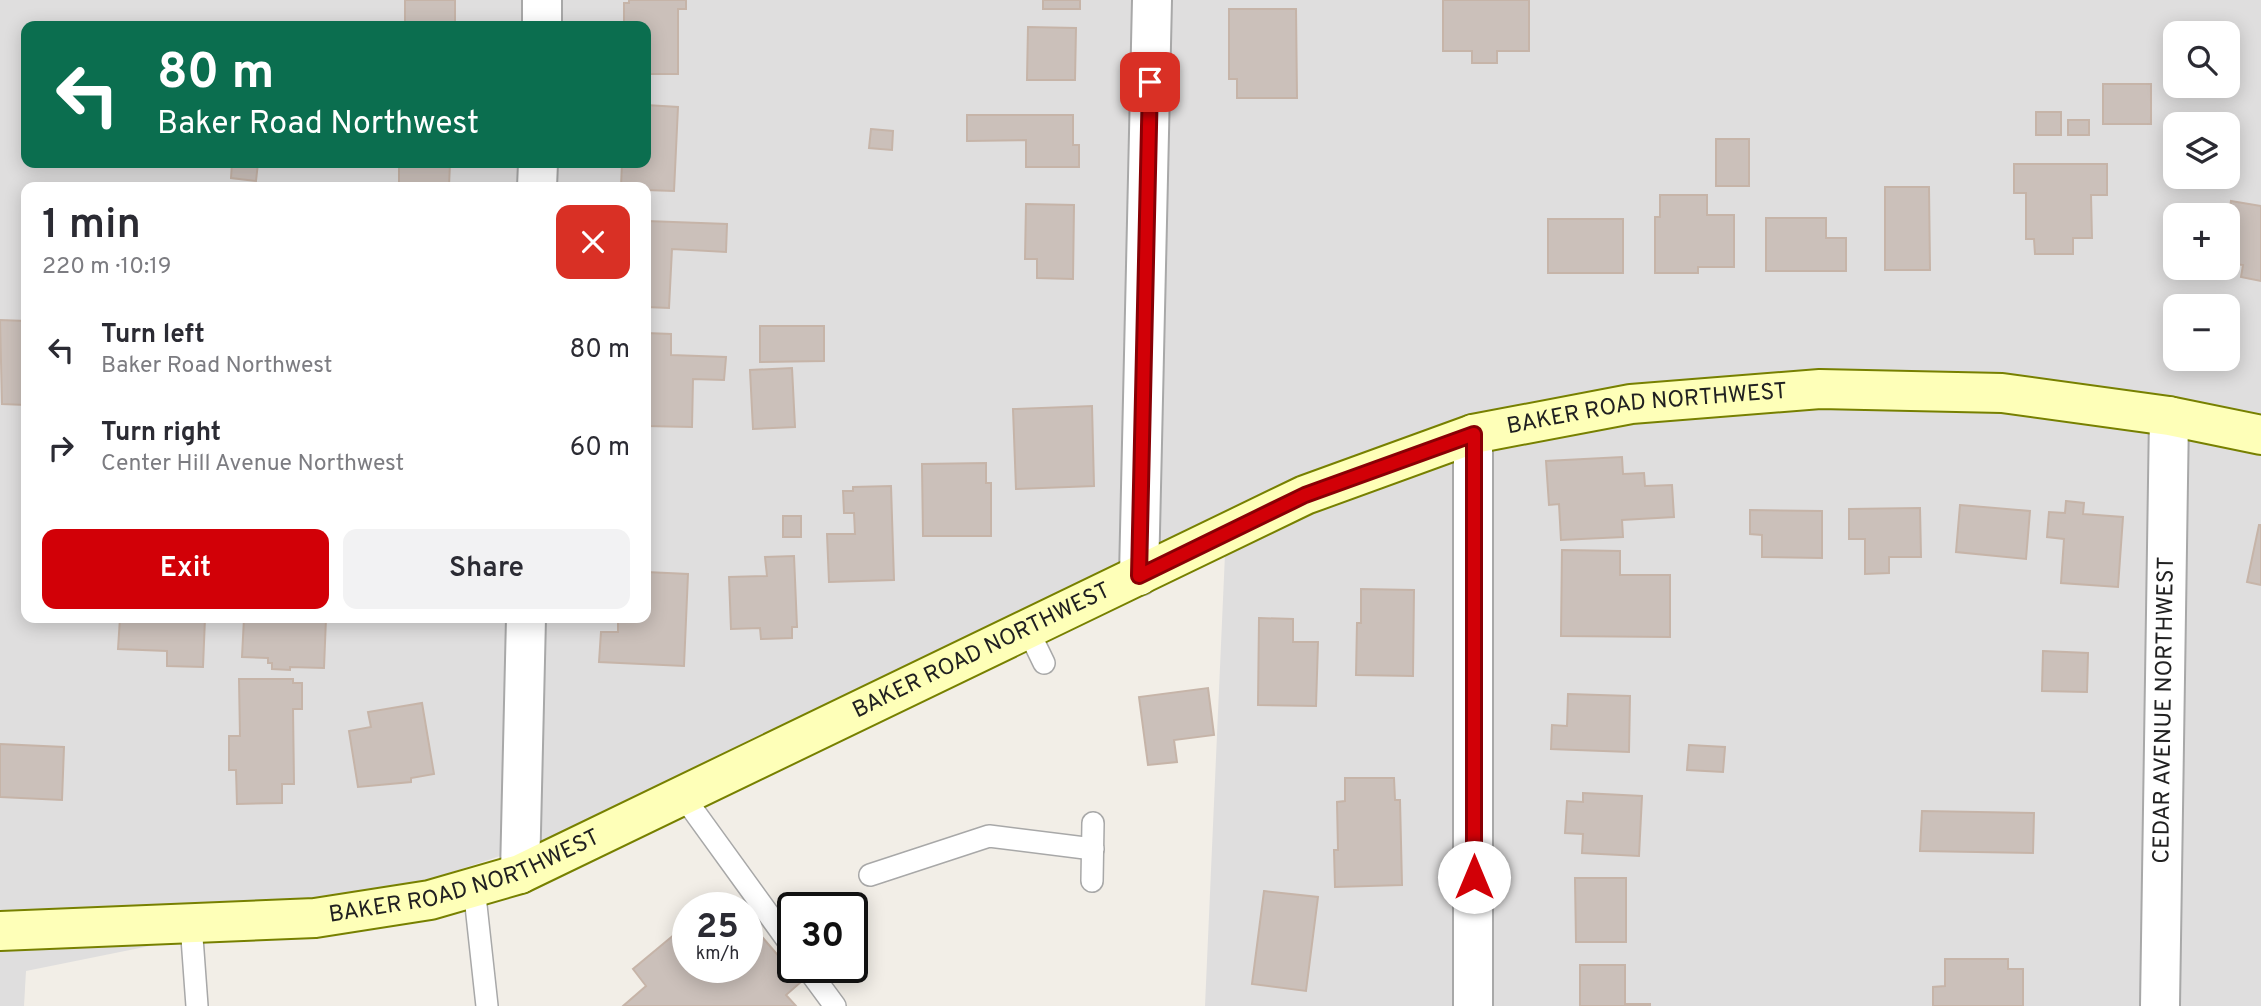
<!DOCTYPE html>
<meta charset="utf-8">
<style>
:root{--surface:#fff;--page:#f2f2f3;--text:#2b2b33;--muted:#7c7c81;--accent:#d20007}
body{margin:0;font-family:Overpass,sans-serif;background:var(--page);color:var(--text);height:100vh;display:flex;flex-direction:column;font-size:26px;white-space:nowrap}
*{box-sizing:border-box;margin:0}
p{font-size:23px;color:var(--muted)}
.icon{flex:none;width:38px;height:38px;fill:none;stroke:currentColor;stroke-width:2;stroke-linecap:round;stroke-linejoin:round}
.map{position:relative;flex:1;overflow:hidden}
.sheet{position:absolute;left:21px;top:182px;width:630px;height:441px;display:flex;flex-direction:column;background:var(--surface);border-radius:14px;box-shadow:0 4px 18px #0003}
.sheet>*{flex:none}
.guide{position:absolute;left:21px;top:21px;width:630px;height:147px;border-radius:14px;box-shadow:0 4px 18px #0003;background:#0b6e4f;color:#fff;overflow:hidden}
.tools{position:absolute;left:2163px;top:21px;display:grid;gap:14px}
.tools a{display:grid;place-items:center;width:77px;height:77px;border-radius:14px;background:var(--surface);box-shadow:0 4px 18px #0003;font-size:35px}
.speed{position:absolute;left:672px;top:892px;display:flex;gap:14px;font-size:35px;font-weight:700;text-align:center}
.speed>*{display:grid;place-content:center;width:91px;height:91px;border-radius:50%;background:var(--surface);box-shadow:0 4px 18px #0003;line-height:1}
.speed small{font-size:18px;font-weight:400}
.speed .limit{border:4px solid #111;border-radius:10px;background:#fff;color:#111}
.pin{position:absolute;display:grid;place-items:center;width:60px;height:60px;color:#fff;margin:-30px;border-radius:14px;box-shadow:0 4px 10px #0006}
.me{position:absolute;width:77px;margin:-38px;rotate:0deg;stroke-linejoin:round;filter:drop-shadow(0 0 5px #0008)}
.turn{display:flex;align-items:center;gap:24px;height:147px;padding:0 21px;font-size:32px}
.turn .icon{width:91px;height:91px;stroke-width:2.5}
.turn b{display:block;font-size:49px;line-height:60px}
.round{display:grid;place-items:center;flex:none;width:74px;height:74px;border-radius:14px;background:var(--page)}
.summary{display:flex;align-items:center;justify-content:space-between;height:119px;padding:0 21px}
h1{font-size:42px;font-weight:600;line-height:52px}
.primary-button{display:flex;gap:14px;margin-top:auto;padding:14px 21px}
.primary-button a{flex:1;height:80px;border-radius:14px;background:var(--accent);color:#fff;font-size:28px;font-weight:600;line-height:80px;text-align:center}
.primary-button a+a{background:var(--page);color:var(--text)}
ul{padding:0;list-style:none}
li{display:flex;align-items:center;gap:21px;height:98px;padding:0 21px}
li div{flex:1}
li b{display:block;font-size:26px}
li em{font-style:normal}
.map>svg:first-child{display:block}
.residential{fill:#dfdede;fill-rule:evenodd}
.building{fill:#cbc0ba;stroke:#c6b4a8;stroke-width:2}
.lines{fill:none;stroke-linecap:round;stroke-linejoin:round}
.lane-casing{stroke:#a8a8a8;stroke-width:24}
.street-casing{stroke:#a8a8a8;stroke-width:42}
.secondary-casing{stroke:#778000;stroke-width:42}
.lane{stroke:#fff;stroke-width:21}
.street{stroke:#fff;stroke-width:38}
.secondary{stroke:#feffb8;stroke-width:38}
.route-casing{stroke:#880005;stroke-width:18}
.route{stroke:#d20007;stroke-width:12}
.labels{text-anchor:middle;dominant-baseline:central;stroke-width:7;stroke-linejoin:round;paint-order:stroke}
.street-label{font-size:23px;fill:#212121;stroke:#fff}
</style>
<div class="map">
<svg width="2261" height="1006" viewBox="0 0 2261 1006">
<rect width="100%" height="100%" fill="#f2eee7"/>
<path class="residential" d="M0,0h2261v1006h-1056l20,-452 -674,285 -198,66 -327,66 -2,35h-24zM26,26h620v137h-620zM2175,33h53v53h-53zM2175,124h53v53h-53zM26,187h620v431h-620zM2175,215h53v53h-53zM2175,306h53v53h-53z"/>
<g class="building">
<rect x="405" y="0" width="50" height="26"/>
<path d="M629,0h57v9h-8v65h-32v-48h-22v-23h5z"/>
<rect x="1043" y="0" width="37" height="9"/>
<path d="M1443,0h86v51h-32v12h-25v-12h-29z"/>
<path d="M1229,9h67l1,89h-60v-19h-8z"/>
<path d="M1028,27l48,1 -1,52h-48z"/>
<rect x="2103" y="84" width="48" height="40"/>
<path d="M646,105l32,2 -4,84 -28,-1v-3h-25l1,-24h24z"/>
<rect x="2036" y="112" width="25" height="23"/>
<path d="M967,115h106v30h6v22h-53v-27l-59,1z"/>
<rect x="2068" y="120" width="21" height="15"/>
<path d="M871,129l22,2 -1,19 -23,-2z"/>
<rect x="1716" y="139" width="33" height="47"/>
<path d="M232,163h26l-2,18 -25,-3z"/>
<path d="M345,163h105l-1,23 -50,-2v-18z"/>
<path d="M2014,164h93v31h-16l1,43h-19v16h-38l-1,-15h-8v-46h-12z"/>
<path d="M1885,187h44l1,83h-45z"/>
<path d="M1660,195h47v20h27v52h-36v6h-43v-56h5z"/>
<path d="M2231,201l30,5v75l-20,-4 2,-12 -15,-2v-43z"/>
<path d="M1026,204l48,1 -1,74 -36,-1v-19h-12z"/>
<path d="M1766,218h60v20h20v33h-80z"/>
<rect x="1548" y="219" width="75" height="54"/>
<path d="M646,221l81,3 -1,28 -54,-3 -3,59 -23,-1z"/>
<path d="M0,320l26,1v84l-24,-1z"/>
<path d="M760,326h64v35l-64,1z"/>
<path d="M646,333l25,1v21l55,2 -2,23 -31,-1 -1,48 -46,-1z"/>
<path d="M792,368l3,59 -42,2 -3,-59z"/>
<path d="M1092,406l2,80 -78,3 -3,-80z"/>
<path d="M1622,457l1,17 21,-1 1,13 27,-1 2,32 -52,3 1,17 -62,3 -2,-36 -10,1 -3,-44z"/>
<path d="M986,463v20h5v53h-68l-1,-72z"/>
<path d="M891,486l3,94 -65,2 -2,-48h28l-1,-21h-10l-1,-22h10v-4z"/>
<path d="M2066,501l18,2 -1,11 40,3 -5,70 -57,-4 3,-44 -17,-2 2,-25 16,1z"/>
<path d="M1960,505l70,6 -4,48 -70,-7z"/>
<path d="M1920,508l1,49h-32v16l-24,1v-35h-16v-30z"/>
<path d="M1750,510l72,1v47l-60,-1v-22l-12,-1z"/>
<rect x="783" y="516" width="18" height="21"/>
<path d="M2259,525h2v60l-14,-3z"/>
<path d="M1562,550l58,1v24h50v62l-109,-1z"/>
<path d="M794,556l3,71h-5v11l-31,1 -1,-11 -29,1 -2,-52 38,-1 -2,-19z"/>
<path d="M646,572l42,2 -4,92 -85,-4 2,-30h17v-14h28z"/>
<path d="M1361,589l53,1 -1,86 -57,-1 1,-52h4z"/>
<path d="M120,618h85l-2,49 -36,-1v-15l-49,-2z"/>
<path d="M244,618h82l-2,50 -34,-1v3l-18,-1v-6h-4v-5l-26,-1z"/>
<path d="M1259,618l34,1v23h25l-2,64 -58,-1z"/>
<path d="M2043,651l45,2 -1,39 -45,-1z"/>
<path d="M239,679h54v4h9v26h-9l1,75h-12v19l-45,1 -1,-34h-7v-34h11z"/>
<path d="M1208,688l6,47 -40,5 3,22 -29,3 -9,-68z"/>
<path d="M1568,694l62,2 -1,56 -78,-3 1,-24 15,1z"/>
<path d="M422,703l12,71 -23,4v4l-53,5 -9,-56 22,-4 -3,-15z"/>
<path d="M0,744l64,3 -2,53 -62,-3z"/>
<path d="M1689,745l36,2 -2,25 -36,-2z"/>
<path d="M1345,778h49l1,22h5l2,85 -67,2 -1,-37h4l-1,-48 8,-1z"/>
<path d="M1583,793l59,3 -3,60 -57,-3 1,-19 -18,-1 2,-32 16,1z"/>
<path d="M1922,811l112,2 -1,40 -113,-2z"/>
<path d="M1575,878h51v64h-50z"/>
<path d="M1264,891l54,6 -12,94 -54,-7z"/>
<path d="M675,934l13,10v24h59v-23l16,-7 38,44 -15,13 10,11h-173l23,-20 -13,-17z"/>
<path d="M1945,959h63v10h15v37h-90v-19l12,-1z"/>
<path d="M1580,965h45v39h25v2h-70z"/>
</g>
<g class="lines">
<defs>
<g id="lane">
<path d="M1028,630l16,33"/>
<path d="M683,796l110,152"/>
<path d="M870,875l119,-39 104,13"/>
<path d="M1092,881l1,-58"/>
<path d="M474,887l13,119"/>
<path d="M191,924l6,82"/>
<path d="M807,968l28,38"/>
</g>
<g id="street">
<path d="M542,26v-26"/>
<path d="M537,187l1,-24"/>
<path d="M1139,576l13,-576"/>
<path d="M520,874l6,-256"/>
<path d="M1473,1006v-572"/>
<path id="s1" d="M2160,1006l9,-590"/>
</g>
<g id="secondary">
<path id="s2" d="M0,931l315,-13 115,-18 90,-26 785,-379 168,-61 158,-30 189,-15 182,4 167,23 92,19"/>
</g>
</defs>
<use href="#lane" class="lane-casing"/>
<use href="#street" class="street-casing"/>
<use href="#secondary" class="secondary-casing"/>
<use href="#lane" class="lane"/>
<use href="#street" class="street"/>
<use href="#secondary" class="secondary"/>
</g>
<g class="lines">
<defs>
<path id="route" d="M1150,82l-11,494 166,-81 169,-61v443"/>
</defs>
<use href="#route" class="route-casing"/>
<use href="#route" class="route"/>
</g>
<g class="labels">
<g class="street-label">
<text stroke="none"><textPath href="#s2" startOffset="1752">BAKER ROAD NORTHWEST</textPath></text>
<text stroke="none"><textPath href="#s2" startOffset="1038">BAKER ROAD NORTHWEST</textPath></text>
<text stroke="none"><textPath href="#s1" startOffset="296">CEDAR AVENUE NORTHWEST</textPath></text>
<text stroke="none"><textPath href="#s2" startOffset="471">BAKER ROAD NORTHWEST</textPath></text>
</g>
</g>
</svg>
<div class="tools">
<a><svg class="icon" aria-label="search" viewBox="0 0 24 24"><circle cx="10" cy="10" r="6"/><path d="M15 15l6 6"/></svg></a>
<a><svg class="icon" aria-label="layers" viewBox="0 0 24 24"><path d="M12 4l9 5-9 5-9-5zM3 14l9 5 9-5"/></svg></a>
<a>+</a>
<a>−</a>
</div>
<div class="speed"><div>25<small>km/h</small></div><div class="limit">30</div></div>
<div class="pin" style="left:1150px;top:82px;background:#d93025"><svg class="icon" aria-label="arrive" viewBox="0 0 24 24"><path d="M6 21V4h12l-3 4 3 4H6"/></svg></div>
<svg class="me" style="left:1474px;top:877px" viewBox="-20 -20 40 40"><circle r="19" fill="#fff"/><path d="M0-13L10 11 0 6-10 11z" fill="#d20007"/></svg>
<div class="guide">
<div class="turn"><svg class="icon" aria-label="left" viewBox="0 0 24 24"><path d="M17 20v-9H6M10 6l-5 5 5 5"/></svg><div><b>80 m</b>Baker Road Northwest</div></div>
</div>
<section class="sheet">
<div class="summary"><div><h1>1 min</h1><p>220 m · 10:19</p></div><a class="round" style="background:#d93025;color:#fff"><svg class="icon" aria-label="close" viewBox="0 0 24 24"><path d="M6 6l12 12M18 6L6 18"/></svg></a></div>
<ul>
<li><svg class="icon" aria-label="left" viewBox="0 0 24 24"><path d="M17 20v-9H6M10 6l-5 5 5 5"/></svg><div><b>Turn left</b><p>Baker Road Northwest</p></div><em>80 m</em></li>
<li><svg class="icon" aria-label="right" viewBox="0 0 24 24"><path d="M7 20v-9h11M14 6l5 5-5 5"/></svg><div><b>Turn right</b><p>Center Hill Avenue Northwest</p></div><em>60 m</em></li>
</ul>
<div class="primary-button"><a>Exit</a><a>Share</a></div>
</section>
</div>
